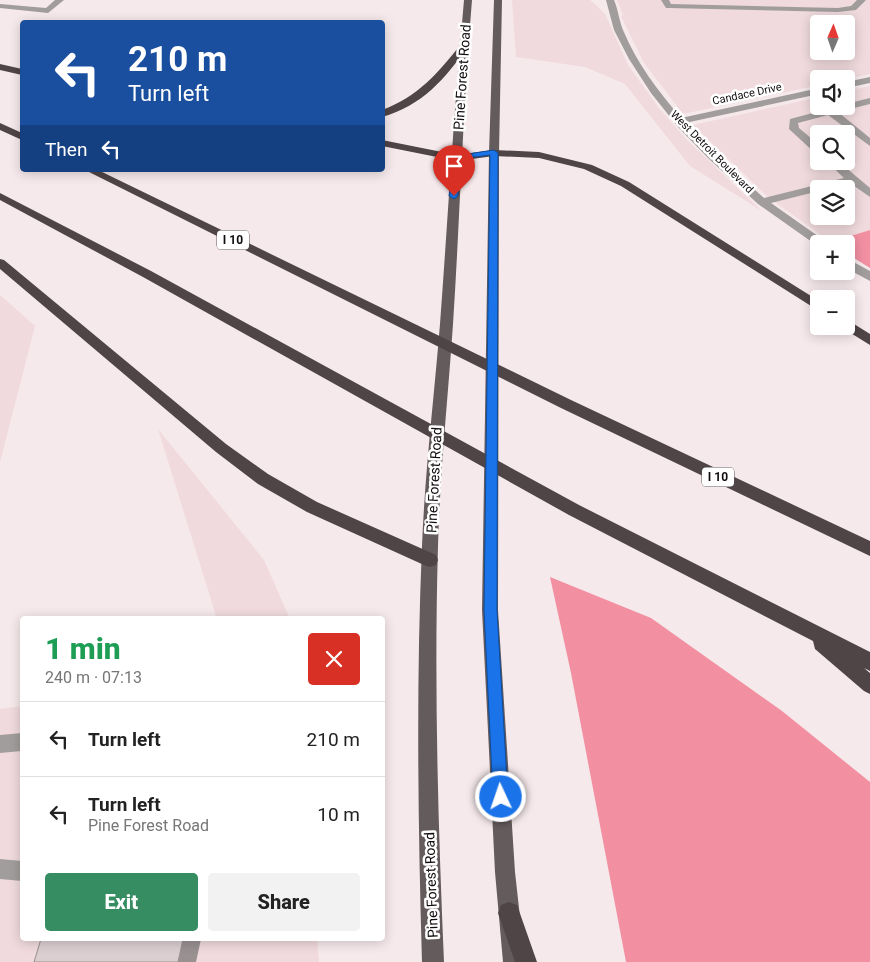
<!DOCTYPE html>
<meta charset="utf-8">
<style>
:root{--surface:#fff;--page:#f2f2f2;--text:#222;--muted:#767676;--line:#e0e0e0;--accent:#368d62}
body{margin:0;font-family:Roboto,sans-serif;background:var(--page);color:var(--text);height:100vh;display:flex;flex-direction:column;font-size:19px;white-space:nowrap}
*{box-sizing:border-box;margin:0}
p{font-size:16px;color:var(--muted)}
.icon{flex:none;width:28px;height:28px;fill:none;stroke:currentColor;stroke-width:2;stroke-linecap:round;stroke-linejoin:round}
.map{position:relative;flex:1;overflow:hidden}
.drawer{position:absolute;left:20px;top:616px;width:365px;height:325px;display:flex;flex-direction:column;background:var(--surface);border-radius:5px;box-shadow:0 2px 12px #0003}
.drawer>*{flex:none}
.banner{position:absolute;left:20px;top:20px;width:365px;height:152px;border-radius:5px;box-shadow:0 2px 12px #0003;background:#1a4fa0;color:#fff;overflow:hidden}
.needle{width:32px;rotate:2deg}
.buttons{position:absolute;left:810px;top:15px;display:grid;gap:10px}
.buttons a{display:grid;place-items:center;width:45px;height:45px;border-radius:5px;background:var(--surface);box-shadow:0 2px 12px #0003;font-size:25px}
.pin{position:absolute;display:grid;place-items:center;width:42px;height:42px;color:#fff;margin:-51px -21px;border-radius:50% 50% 50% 0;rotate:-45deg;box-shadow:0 0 5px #0007}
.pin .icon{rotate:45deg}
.me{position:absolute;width:55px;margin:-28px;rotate:357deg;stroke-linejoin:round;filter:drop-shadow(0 0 4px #0008)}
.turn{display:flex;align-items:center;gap:18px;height:105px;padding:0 25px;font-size:22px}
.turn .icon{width:65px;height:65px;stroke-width:2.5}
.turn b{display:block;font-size:35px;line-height:42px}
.then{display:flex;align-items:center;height:48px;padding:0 25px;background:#0003;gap:10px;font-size:19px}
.round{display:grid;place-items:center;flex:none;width:52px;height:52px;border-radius:5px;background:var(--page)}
.headline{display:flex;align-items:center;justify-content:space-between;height:85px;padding:0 25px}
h1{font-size:30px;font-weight:800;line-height:38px;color:#1e9e55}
.action{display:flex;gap:10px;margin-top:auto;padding:10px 25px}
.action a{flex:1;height:58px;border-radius:5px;background:var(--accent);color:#fff;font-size:20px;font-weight:800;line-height:58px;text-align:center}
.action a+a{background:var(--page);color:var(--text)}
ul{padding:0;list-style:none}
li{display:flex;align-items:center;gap:15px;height:75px;padding:0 25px;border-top:1px solid var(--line)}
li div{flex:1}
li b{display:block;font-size:19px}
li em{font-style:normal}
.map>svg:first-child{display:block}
.built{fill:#f0dadd;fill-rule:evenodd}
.forest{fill:#f290a2}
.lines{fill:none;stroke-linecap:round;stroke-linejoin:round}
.minor{fill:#a29d9d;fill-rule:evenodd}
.major{fill:#645b5c;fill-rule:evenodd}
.highway{fill:#4f4446;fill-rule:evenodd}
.shaded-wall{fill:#999092}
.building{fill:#dbced0;stroke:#999092}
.route{fill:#1a73e8;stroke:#114b97}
.labels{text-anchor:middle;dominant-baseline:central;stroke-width:5;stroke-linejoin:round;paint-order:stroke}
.far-street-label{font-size:11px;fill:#110d0d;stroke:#fff}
.shield{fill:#fff;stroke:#585656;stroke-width:1}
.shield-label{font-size:12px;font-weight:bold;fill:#110d0d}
.street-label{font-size:14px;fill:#110d0d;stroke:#fff}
</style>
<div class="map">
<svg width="870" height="962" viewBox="0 0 870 962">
<rect width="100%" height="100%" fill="#f6e9eb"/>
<g class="built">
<path d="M512,0h78l6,5 9,9 23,51 30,42 28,32 76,72 -72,-45 -65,-82 -40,-17 -69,-10z"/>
<path d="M617,0h253v74l-24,5h-27v6l-136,29 -39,-51 -23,-47 2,-1zM819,24h27v27h-27z"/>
<path d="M870,86v144l-39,12 -62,-44 -76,-73 126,-28v9h27v-15zM819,134h27v27h-27zM819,189h27v27h-27z"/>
<path d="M0,295l35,31 -35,136z"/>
<path d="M158,429l106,131 26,59h-73z"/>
<path d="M22,706v233h295l2,23h-319v-253z"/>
</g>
<g class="forest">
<path d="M870,230v38l-24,-15v-9h-12l-3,-2z"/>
<path d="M550,577l101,41 131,93 88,71v180h-244l-55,-289z"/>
</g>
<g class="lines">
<g class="minor">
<path d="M55,0h9l-16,13 -48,-5v-4l46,4z"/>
<path d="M606,0h8c4,9 5,20 9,30 13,32 35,61 58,88l138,-30v6l-134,29 31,32 48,43 80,-20 -18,-17h12l32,27v9l-20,-14 -31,6v2l-48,12 54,38 2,3h-8v3l-61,-43 -49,-45 -31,-32 -27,-34 -22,-34 -15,-29z"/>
<path d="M661,0h8l2,4 167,4 13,-2 6,-6h9l-10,10 -18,2 -169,-4h-3z"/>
<path d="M870,77v6l-24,5v-6z"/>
<path d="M870,98v6l-32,8 32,26v8l-42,-31 -30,8 1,5 20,17v9l-4,-1 -26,-24 1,-10 49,-13h7v-2z"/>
<path d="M846,258l24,13v10l-24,-13z"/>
<path d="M22,733v18l-22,2v-18z"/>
<path d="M0,859l22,2v20l-22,-2z"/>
</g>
<g class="major">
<path d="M464,0h8c-9,108 -12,216 -19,324 -5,74 -13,147 -15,222 -4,139 0,277 6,416h-22c-4,-139 -6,-278 0,-416 3,-75 12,-148 18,-222 8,-108 14,-216 24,-324z"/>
<path d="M494,0h8l-3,153 -1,457 17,262 10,90h-22l-8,-90 -13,-262 7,-457z"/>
</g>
<g class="highway">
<path d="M464,43l4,3c-22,32 -46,60 -86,71v-7c36,-13 56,-37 79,-66z"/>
<path d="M0,64l22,5v6l-22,-5z"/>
<path d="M0,123l22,10v7l-22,-10z"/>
<path d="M382,140l75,15 37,-5 45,2 53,13 37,17 190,119v10l-198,-125 -37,-17 -45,-11 -45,-2 -37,5 -75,-15z"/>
<path d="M85,170h13l473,230 299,141v15l-309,-148z"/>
<path d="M0,193l151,78 428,234 291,147v19l-6,-3 6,5v21l-6,-3 -49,-42 -2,-8 -244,-126 -426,-238 -143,-77z"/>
<path d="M0,259l4,1 222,184 42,30 49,28 119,53 2,5 -2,5 -6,2 -6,-2 -117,-53 -49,-28 -42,-32 -216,-183z"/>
<path d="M846,319l24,15v11l-29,-18 5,-1z"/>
<path d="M509,902l8,3 20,57h-22l-17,-49 3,-8z"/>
</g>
</g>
<path class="shaded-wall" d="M183,939h18l-5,23h-18z"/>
<path class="building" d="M41,939h142l-5,23h-144z"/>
<path class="route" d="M494,150l4,3 -1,457 11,187 -2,5 -5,3 -6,-3 -2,-5 -9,-187 6,-455 -30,4 -2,37 -4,3 -5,-3 5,-40z"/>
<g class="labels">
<g class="far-street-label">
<text transform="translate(747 94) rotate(-12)">Candace Drive</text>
<text transform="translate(712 152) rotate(45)">West Detroit Boulevard</text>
</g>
<g class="shield">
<rect x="217" y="230.5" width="32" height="19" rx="4"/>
<rect x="702" y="467.5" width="32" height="19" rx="4"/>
</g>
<g class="shield-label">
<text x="233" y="240">I 10</text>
<text x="718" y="477">I 10</text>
</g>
<g class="street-label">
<text transform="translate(462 77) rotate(-86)">Pine Forest Road</text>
<text transform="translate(434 480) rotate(-87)">Pine Forest Road</text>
<text transform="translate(431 885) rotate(-92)">Pine Forest Road</text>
</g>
</g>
</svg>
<div class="buttons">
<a><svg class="needle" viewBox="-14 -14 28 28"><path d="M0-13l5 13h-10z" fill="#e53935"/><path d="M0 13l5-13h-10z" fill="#767676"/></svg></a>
<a><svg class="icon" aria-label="sound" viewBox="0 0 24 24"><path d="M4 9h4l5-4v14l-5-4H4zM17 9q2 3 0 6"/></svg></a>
<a><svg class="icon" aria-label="search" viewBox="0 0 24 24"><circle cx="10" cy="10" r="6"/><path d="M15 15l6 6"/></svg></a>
<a><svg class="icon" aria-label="layers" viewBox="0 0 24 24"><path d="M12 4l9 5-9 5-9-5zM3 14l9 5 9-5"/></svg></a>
<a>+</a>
<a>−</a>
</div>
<div class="pin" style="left:454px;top:196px;background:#d93025"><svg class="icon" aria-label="arrive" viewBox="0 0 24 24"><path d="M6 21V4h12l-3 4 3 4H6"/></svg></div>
<svg class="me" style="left:501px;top:797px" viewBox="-20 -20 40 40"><circle r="17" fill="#1a73e8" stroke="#fff" stroke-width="3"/><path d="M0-11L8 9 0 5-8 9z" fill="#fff"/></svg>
<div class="banner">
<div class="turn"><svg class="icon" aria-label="left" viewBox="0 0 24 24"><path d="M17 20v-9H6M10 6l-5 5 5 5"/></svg><div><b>210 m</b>Turn left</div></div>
<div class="then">Then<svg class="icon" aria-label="left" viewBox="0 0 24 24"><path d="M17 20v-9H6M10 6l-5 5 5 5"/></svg></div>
</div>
<section class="drawer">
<div class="headline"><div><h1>1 min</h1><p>240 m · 07:13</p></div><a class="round" style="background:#d93025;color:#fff"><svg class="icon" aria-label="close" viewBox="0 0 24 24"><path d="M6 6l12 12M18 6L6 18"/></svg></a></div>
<ul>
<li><svg class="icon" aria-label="left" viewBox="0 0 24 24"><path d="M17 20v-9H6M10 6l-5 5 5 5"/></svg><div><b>Turn left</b></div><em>210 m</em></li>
<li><svg class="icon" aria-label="left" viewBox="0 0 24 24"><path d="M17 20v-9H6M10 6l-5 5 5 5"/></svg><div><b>Turn left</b><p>Pine Forest Road</p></div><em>10 m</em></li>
</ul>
<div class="action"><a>Exit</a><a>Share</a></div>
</section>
</div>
